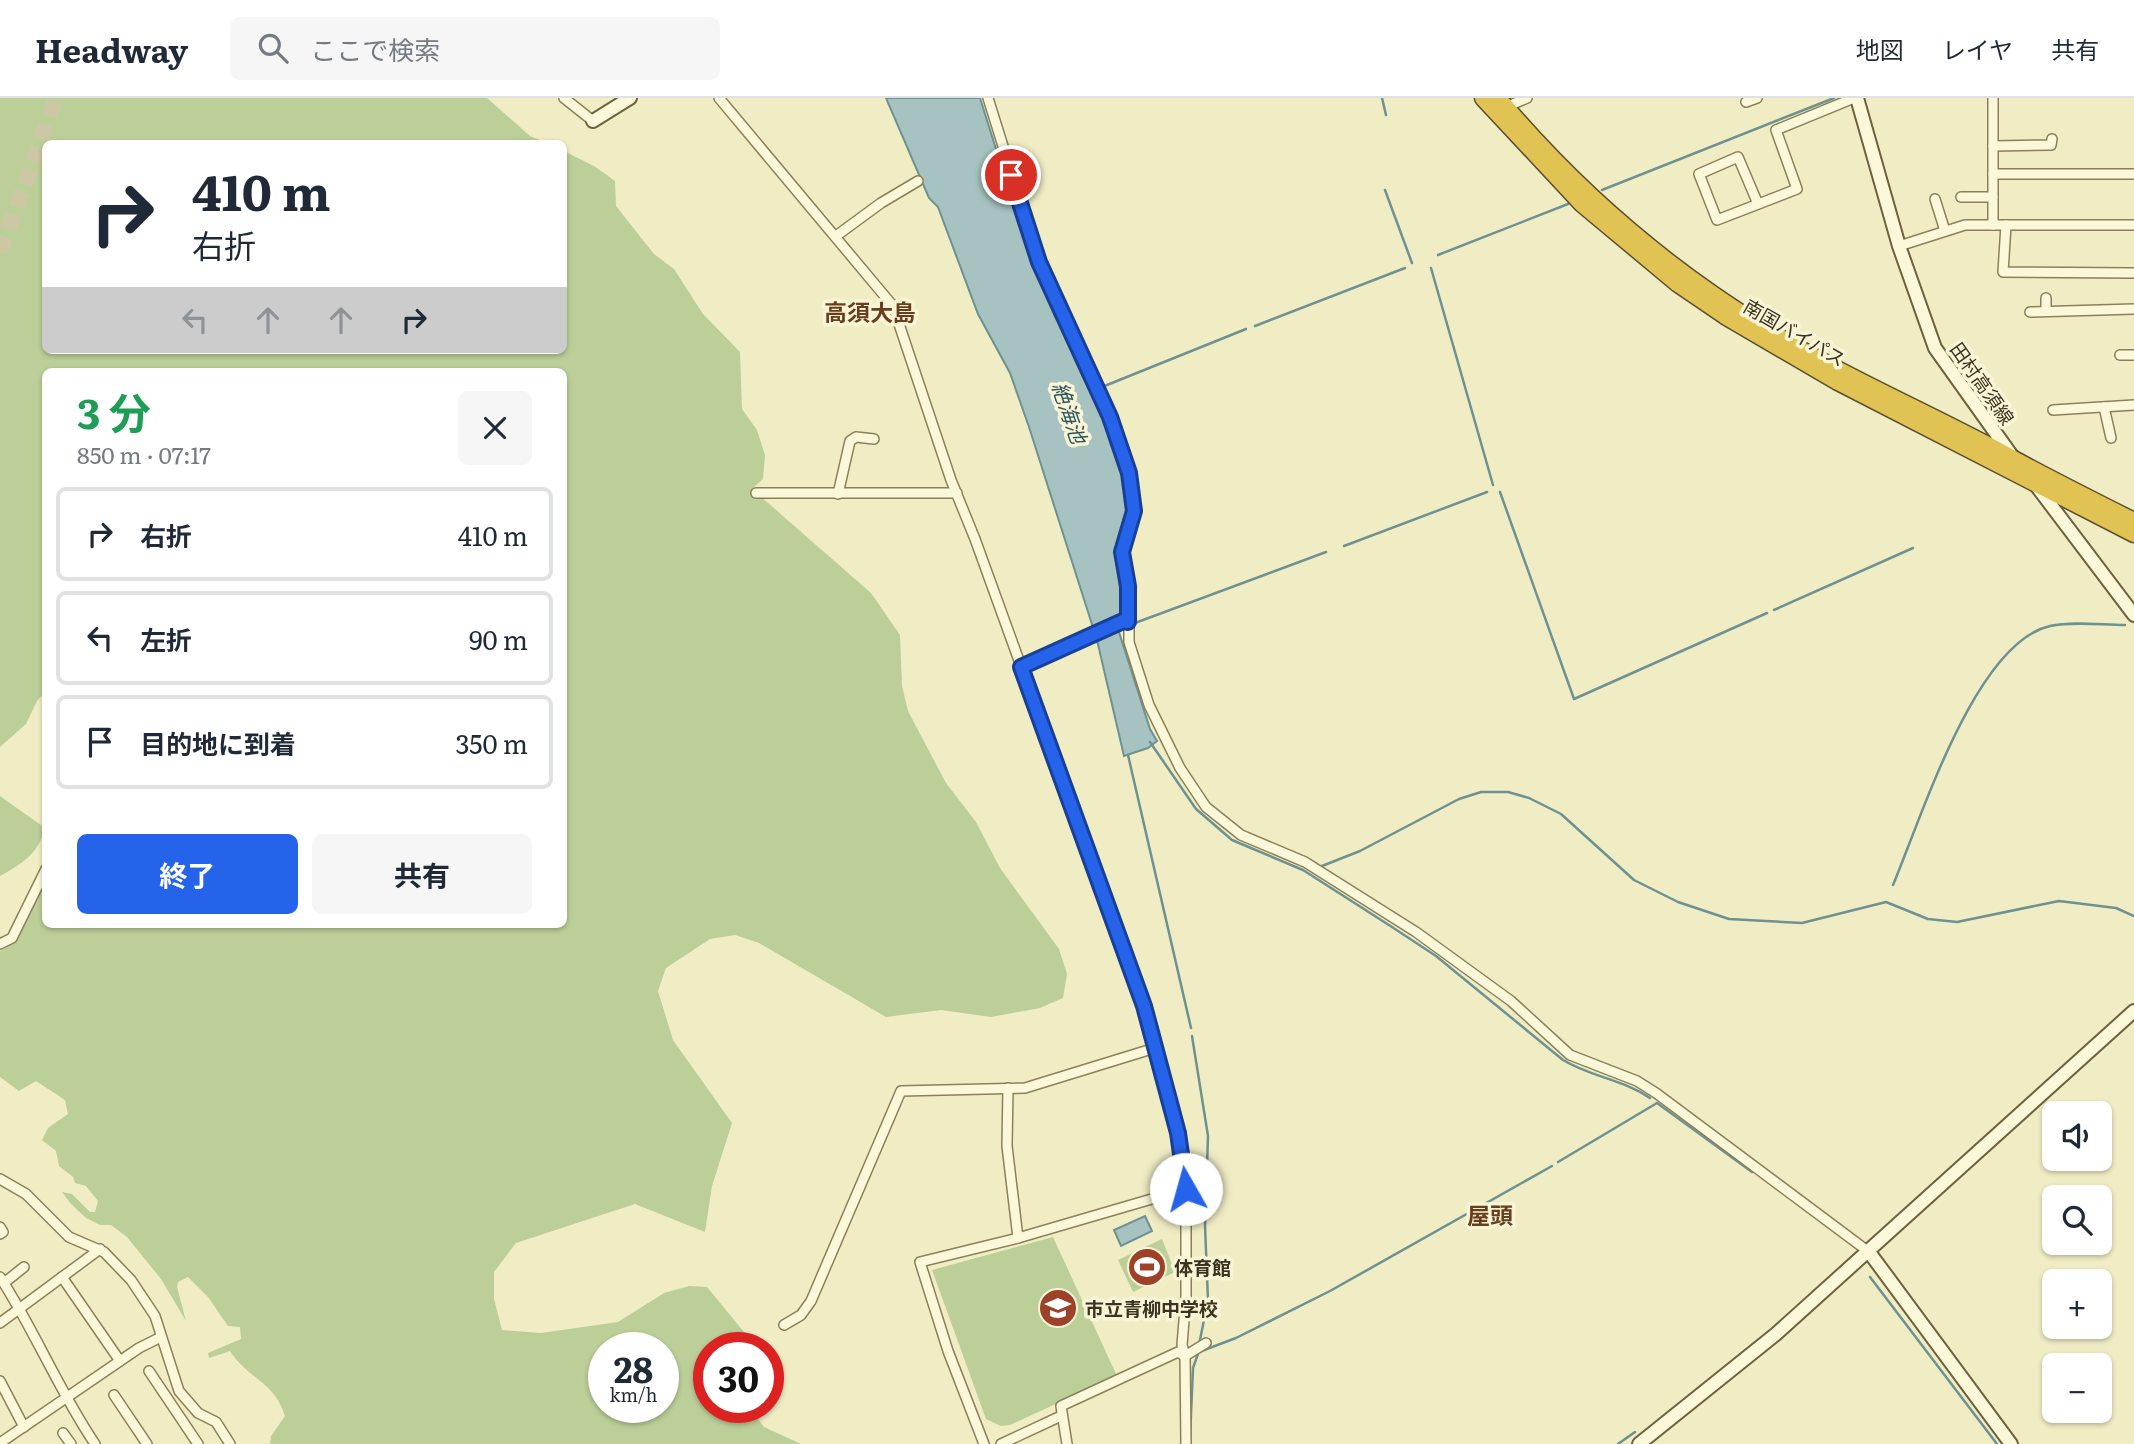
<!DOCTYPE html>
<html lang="ja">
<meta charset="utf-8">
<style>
:root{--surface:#fff;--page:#f6f6f7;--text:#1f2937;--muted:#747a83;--line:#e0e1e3;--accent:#2563eb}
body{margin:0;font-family:Literata,"Noto Sans JP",serif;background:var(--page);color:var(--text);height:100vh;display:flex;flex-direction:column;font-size:26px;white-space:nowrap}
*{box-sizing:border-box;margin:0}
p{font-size:23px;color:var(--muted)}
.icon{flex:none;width:38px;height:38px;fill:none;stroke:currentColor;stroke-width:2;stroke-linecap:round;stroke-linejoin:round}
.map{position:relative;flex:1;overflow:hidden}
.sheet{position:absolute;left:42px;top:270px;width:525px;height:560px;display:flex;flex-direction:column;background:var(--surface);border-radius:10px;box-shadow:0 2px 5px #0004}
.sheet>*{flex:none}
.top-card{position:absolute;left:42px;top:42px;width:525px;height:214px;border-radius:10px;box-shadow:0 2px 5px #0004;background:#fff;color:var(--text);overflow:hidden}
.tools{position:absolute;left:2042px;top:1003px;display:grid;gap:14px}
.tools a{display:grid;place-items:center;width:70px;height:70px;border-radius:10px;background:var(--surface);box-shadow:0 2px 5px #0004;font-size:35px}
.speed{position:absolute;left:588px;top:1234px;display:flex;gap:14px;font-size:35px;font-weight:700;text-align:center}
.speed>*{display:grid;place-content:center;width:91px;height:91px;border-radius:50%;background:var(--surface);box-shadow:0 2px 5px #0004;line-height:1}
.speed small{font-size:18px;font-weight:400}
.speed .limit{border:10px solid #d22;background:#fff;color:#111}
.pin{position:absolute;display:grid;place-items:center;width:60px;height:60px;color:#fff;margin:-30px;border:4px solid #fff;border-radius:50%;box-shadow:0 2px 7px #0007}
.me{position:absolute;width:77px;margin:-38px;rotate:353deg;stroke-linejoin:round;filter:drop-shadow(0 0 5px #0008)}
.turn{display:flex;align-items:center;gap:24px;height:147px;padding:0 35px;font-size:32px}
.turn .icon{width:91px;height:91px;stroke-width:2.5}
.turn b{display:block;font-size:49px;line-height:60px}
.lanes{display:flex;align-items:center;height:66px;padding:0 35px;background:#0003;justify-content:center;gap:35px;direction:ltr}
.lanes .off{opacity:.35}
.round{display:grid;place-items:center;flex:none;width:74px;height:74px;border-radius:10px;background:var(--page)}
.head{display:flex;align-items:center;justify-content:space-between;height:119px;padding:0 35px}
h1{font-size:42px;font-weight:700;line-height:52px;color:#1e9e55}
.action{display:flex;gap:14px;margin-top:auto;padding:14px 35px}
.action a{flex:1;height:80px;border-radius:10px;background:var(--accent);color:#fff;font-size:28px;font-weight:700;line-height:80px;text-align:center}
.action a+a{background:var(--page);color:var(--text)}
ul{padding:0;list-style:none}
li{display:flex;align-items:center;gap:21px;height:94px;margin:0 14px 10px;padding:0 21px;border:4px solid var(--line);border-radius:10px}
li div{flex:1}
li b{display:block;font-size:26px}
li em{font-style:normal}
header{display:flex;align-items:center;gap:42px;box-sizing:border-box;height:98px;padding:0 35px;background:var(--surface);border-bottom:2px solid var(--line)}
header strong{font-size:33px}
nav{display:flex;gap:38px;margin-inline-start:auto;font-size:24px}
.search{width:490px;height:63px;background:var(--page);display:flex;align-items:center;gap:18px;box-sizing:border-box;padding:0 24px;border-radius:10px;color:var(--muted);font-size:26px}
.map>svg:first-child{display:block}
.green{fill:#bccf98;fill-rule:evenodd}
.water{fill:#a7c3c1;stroke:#6d9291;stroke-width:2}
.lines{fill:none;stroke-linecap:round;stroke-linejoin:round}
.stream{stroke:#6d9291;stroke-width:2.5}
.highway-tunnel{stroke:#ccc8a4;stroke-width:16;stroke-dasharray:16 8;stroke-linecap:butt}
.street-casing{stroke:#8c805a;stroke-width:12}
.secondary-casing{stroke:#6e613d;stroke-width:16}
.highway-casing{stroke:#5a4d2f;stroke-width:19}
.street{stroke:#faf8d9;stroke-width:9}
.secondary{stroke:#faf8d9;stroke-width:12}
.highway{stroke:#e1c354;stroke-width:16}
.route-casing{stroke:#184099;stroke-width:18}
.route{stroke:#2563eb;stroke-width:12}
.labels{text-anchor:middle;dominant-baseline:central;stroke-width:7;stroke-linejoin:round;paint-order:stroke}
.street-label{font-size:19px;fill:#3b331f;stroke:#f7f5d5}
.poi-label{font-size:19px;font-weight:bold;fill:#3b331f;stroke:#f7f5d5;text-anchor:start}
.water-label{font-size:21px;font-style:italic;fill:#2e545c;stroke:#f7f5d5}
.quarter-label{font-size:23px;font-weight:bold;fill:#6a3e1d;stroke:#f7f5d5}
</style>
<header>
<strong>Headway</strong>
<div class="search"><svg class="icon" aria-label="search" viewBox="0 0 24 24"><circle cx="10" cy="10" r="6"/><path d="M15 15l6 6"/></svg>ここで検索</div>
<nav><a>地図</a><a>レイヤ</a><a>共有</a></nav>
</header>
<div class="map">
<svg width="2134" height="1346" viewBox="0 0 2134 1346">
<rect width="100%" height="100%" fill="#f0edc5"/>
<g class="green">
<path d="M0,0h487l43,38 17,7 -501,1v206h518v-199l30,15 21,15 1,25 38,48 20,15 29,45 37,38 2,57 15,21 8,25 -2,24 -11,10 119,104 29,42 2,51 6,25 38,72 30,39 24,46 59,81 8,25 -4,24 -23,10 -49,9 -50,-7 -55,7 -127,-74 -24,-8 -25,4 -44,29 -8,23 15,49 59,83 -20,63 -7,46 -70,-28 -119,39 -22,29v27l8,31 39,3 77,-11 46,-29 25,-7 18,1 37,45 1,15 -36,1v59h40l15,20 37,17h-531l1,-8 14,-20c-11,-35 -36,-36 -55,-65l-21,7 -1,-5 33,-14 -1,-12 -12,-1 -20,-29 -20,-20 -10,5 -1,5 9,34 -25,-42 -34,-42 -16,-12h-11l-14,-7 -15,-14 -9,-12 10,2 18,18h5l3,-11 -12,-15 -11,-3 -2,-6 -14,-11 -3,-15 -14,-11 6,-12 20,-14 -3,-14 -29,-19 -17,10 -19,-14v-126c31,-14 25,-45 45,-68l1,41h518v-553h-278l-3,-3 -6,3h-231l-1,321 -8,9 -11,23 -26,23zM604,1250h59v59h-59z"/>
<path d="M0,698l45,32c-6,25 -23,36 -45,48z"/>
<path d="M1053,1139l64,139 -107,49 -9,1 -15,-7 -54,-149z"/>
<path d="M1162,1141l13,33 -42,20 -15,-32z"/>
</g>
<g class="water">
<path d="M886,0h94l43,137 28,68 44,91 31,84 1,32 -12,39 6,49 -2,34 31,97 7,12 -9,7 -24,8 -27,-116 -68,-213 -19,-54 -32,-59 -40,-107 -9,-9z"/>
<path d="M1145,1118l7,15 -31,15 -7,-16z"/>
</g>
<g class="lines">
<g class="stream">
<path d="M1382,0l4,17"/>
<path d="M1385,92l27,73"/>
<path d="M1602,92l232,-92"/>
<path d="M1438,157l130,-51"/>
<path d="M1431,170l62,217"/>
<path d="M1255,228l150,-58"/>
<path d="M1102,289l144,-58"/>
<path d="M1500,394l74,207 193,-86"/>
<path d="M1344,448l143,-54"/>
<path d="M1774,512l139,-62"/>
<path d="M1135,525l191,-71"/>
<path d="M1150,644l46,67 36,31 71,30 89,57 44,29 127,104c28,17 59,19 87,38"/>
<path d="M1128,657l63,273"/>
<path d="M1322,768l38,-15 99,-52 22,-7h27l21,6 32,16 73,66 44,22 51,17 73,4 84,-21 42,17 29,3 102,-21 57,7 18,8"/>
<path d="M1893,787c28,-66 82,-242 157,-259 24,-5 52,-1 75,-1"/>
<path d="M1192,938l16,100 -3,90 3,74 -9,45"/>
<path d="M1558,1064l99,-59 95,69"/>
<path d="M1870,1179l127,167"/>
<path d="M1199,1254l37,-14 94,-47 222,-125"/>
<path d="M1190,1340l3,-70 6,-17"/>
<path d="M1618,1346l17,-12"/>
</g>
<path class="highway-tunnel" d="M0,154l56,-154"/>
<defs>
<g id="street">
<path d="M564,0l29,23"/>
<path d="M719,0l174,208 58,174 24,59 169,467 34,127 8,56v107l-4,49 3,11 1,88"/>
<path d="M988,0l51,164 71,155 19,56 5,38 -12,41 7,46v44l20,63 31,63 26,39 35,28 64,27 111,70 95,69 59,54 67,26 19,12 213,159"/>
<path d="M1993,0v127"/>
<path d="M1746,4l11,-4"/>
<path d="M1506,9l21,-9"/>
<path d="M1993,48l58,-1 1,-6"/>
<path d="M1993,76h141"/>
<path d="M1961,99h32"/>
<path d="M1935,101l10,32"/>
<path d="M1758,106l-20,-47 -39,17 18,46 80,-31 -21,-59 78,-32"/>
<path d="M2006,127l-3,47 131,1"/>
<path d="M836,138l45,-33 37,-22"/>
<path d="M1899,148l66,-21h169"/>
<path d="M2046,200v13"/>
<path d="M2030,214l104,-3"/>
<path d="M2120,257h14"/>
<path d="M2104,309l7,31"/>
<path d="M2053,312l81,-5"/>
<path d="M756,395h201"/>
<path d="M838,396l12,-53 6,-4 18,2"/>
<path d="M1021,569l102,-46 5,1"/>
<path d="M0,846l12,-6 34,-69"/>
<path d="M1008,990l-1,58 11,92"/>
<path d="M0,1081l26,15 43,43 35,15 27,28 24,36 24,75 19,22 18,9 14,22"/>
<path d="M0,1129l3,5 -3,2"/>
<path d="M0,1179c35,54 59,114 95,167"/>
<path d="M62,1179l58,84"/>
<path d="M4,1185l20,-16"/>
<path d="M0,1225l100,-74"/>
<path d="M784,1227l17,-10 10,-14 90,-210 124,-3 130,-40"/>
<path d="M149,1273l49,73"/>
<path d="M0,1283l24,46"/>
<path d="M114,1297l33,49"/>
<path d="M63,1335l8,11"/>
<path d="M0,1345l139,-95 22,-11"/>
<path d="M984,1346l-36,-93 -28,-89 98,-24 168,-49"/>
<path d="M1001,1346l60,-28"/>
<path d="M1067,1346l-6,-38 117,-54 7,4 21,-13"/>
</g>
<g id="secondary">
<path d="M1857,0l42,148 36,102 77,108"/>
<path d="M593,23l37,-23"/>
<path d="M2035,386l99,131"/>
<path d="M1869,1154l142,192"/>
<path d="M1639,1346l137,-110 358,-323"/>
</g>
<g id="highway">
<path d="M1483,0l99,106 96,80 47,32 113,66 296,152"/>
<path d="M1498,0c74,88 162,165 260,226 76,48 160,84 239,126 45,25 91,48 137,71"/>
</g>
</defs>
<use href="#street" class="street-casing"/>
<use href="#secondary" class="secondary-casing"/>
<use href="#highway" class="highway-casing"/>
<use href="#street" class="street"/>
<use href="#secondary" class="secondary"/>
<use href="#highway" class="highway"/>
</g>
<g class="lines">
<defs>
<path id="route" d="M1011,77l28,87 71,155 19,56 5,38 -12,41 6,34v36l-5,-1 -102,46 123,339 34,127 8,56"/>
</defs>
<use href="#route" class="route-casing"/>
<use href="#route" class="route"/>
</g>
<defs>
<symbol id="stadium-disc" viewBox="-11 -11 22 22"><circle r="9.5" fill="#9d4228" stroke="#f7f5d5"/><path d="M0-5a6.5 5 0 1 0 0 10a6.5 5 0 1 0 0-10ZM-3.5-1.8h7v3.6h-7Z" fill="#fff"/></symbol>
<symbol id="school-disc" viewBox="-11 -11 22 22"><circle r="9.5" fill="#9d4228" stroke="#f7f5d5"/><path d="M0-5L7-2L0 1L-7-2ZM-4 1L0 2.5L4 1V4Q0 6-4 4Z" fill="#fff"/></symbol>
</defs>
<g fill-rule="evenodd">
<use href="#stadium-disc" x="1125" y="1147" width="44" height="44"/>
<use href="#school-disc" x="1036" y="1188" width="44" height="44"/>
</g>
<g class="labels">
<g class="street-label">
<text transform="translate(1795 234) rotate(30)">南国バイパス</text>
<text transform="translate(1983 285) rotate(55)">田村高須線</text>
</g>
<g class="poi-label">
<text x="1174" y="1169">体育館</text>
<text x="1085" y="1210">市立青柳中学校</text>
</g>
<g class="water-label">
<text transform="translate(1071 314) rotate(71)">絶海池</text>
</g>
<g class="quarter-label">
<text x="870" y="213">高須大島</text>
<text x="1490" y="1116">屋頭</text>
</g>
</g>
</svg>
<div class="tools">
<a><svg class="icon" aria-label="sound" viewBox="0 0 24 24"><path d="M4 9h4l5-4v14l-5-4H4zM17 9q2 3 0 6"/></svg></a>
<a><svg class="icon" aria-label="search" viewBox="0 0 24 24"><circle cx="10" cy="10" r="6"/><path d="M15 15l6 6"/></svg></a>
<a>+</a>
<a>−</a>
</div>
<div class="speed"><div>28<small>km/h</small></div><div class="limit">30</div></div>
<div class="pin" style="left:1011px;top:77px;background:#d93025"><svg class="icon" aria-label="arrive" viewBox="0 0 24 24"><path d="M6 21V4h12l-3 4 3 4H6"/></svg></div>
<svg class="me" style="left:1186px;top:1091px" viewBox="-20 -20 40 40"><circle r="19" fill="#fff"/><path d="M0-13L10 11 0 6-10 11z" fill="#2563eb"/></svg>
<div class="top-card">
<div class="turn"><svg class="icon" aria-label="right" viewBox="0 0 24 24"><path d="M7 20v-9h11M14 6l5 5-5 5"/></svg><div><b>410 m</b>右折</div></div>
<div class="lanes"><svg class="icon off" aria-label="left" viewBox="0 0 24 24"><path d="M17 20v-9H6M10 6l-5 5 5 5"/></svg><svg class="icon off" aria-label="ahead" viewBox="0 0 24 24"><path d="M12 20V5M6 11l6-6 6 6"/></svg><svg class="icon off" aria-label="ahead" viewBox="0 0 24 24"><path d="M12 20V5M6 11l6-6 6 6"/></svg><svg class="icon" aria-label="right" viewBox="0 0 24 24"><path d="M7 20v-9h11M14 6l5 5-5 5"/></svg></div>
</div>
<section class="sheet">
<div class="head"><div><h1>3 分</h1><p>850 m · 07:17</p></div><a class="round"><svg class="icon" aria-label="close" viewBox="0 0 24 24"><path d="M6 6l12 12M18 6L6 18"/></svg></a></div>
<ul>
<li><svg class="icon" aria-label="right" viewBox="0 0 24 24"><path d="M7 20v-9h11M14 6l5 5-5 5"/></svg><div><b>右折</b></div><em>410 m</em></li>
<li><svg class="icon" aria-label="left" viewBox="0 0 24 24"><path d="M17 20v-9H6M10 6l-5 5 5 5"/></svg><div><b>左折</b></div><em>90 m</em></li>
<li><svg class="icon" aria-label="arrive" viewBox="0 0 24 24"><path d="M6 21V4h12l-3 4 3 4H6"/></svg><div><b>目的地に到着</b></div><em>350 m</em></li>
</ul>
<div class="action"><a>終了</a><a>共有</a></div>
</section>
</div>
